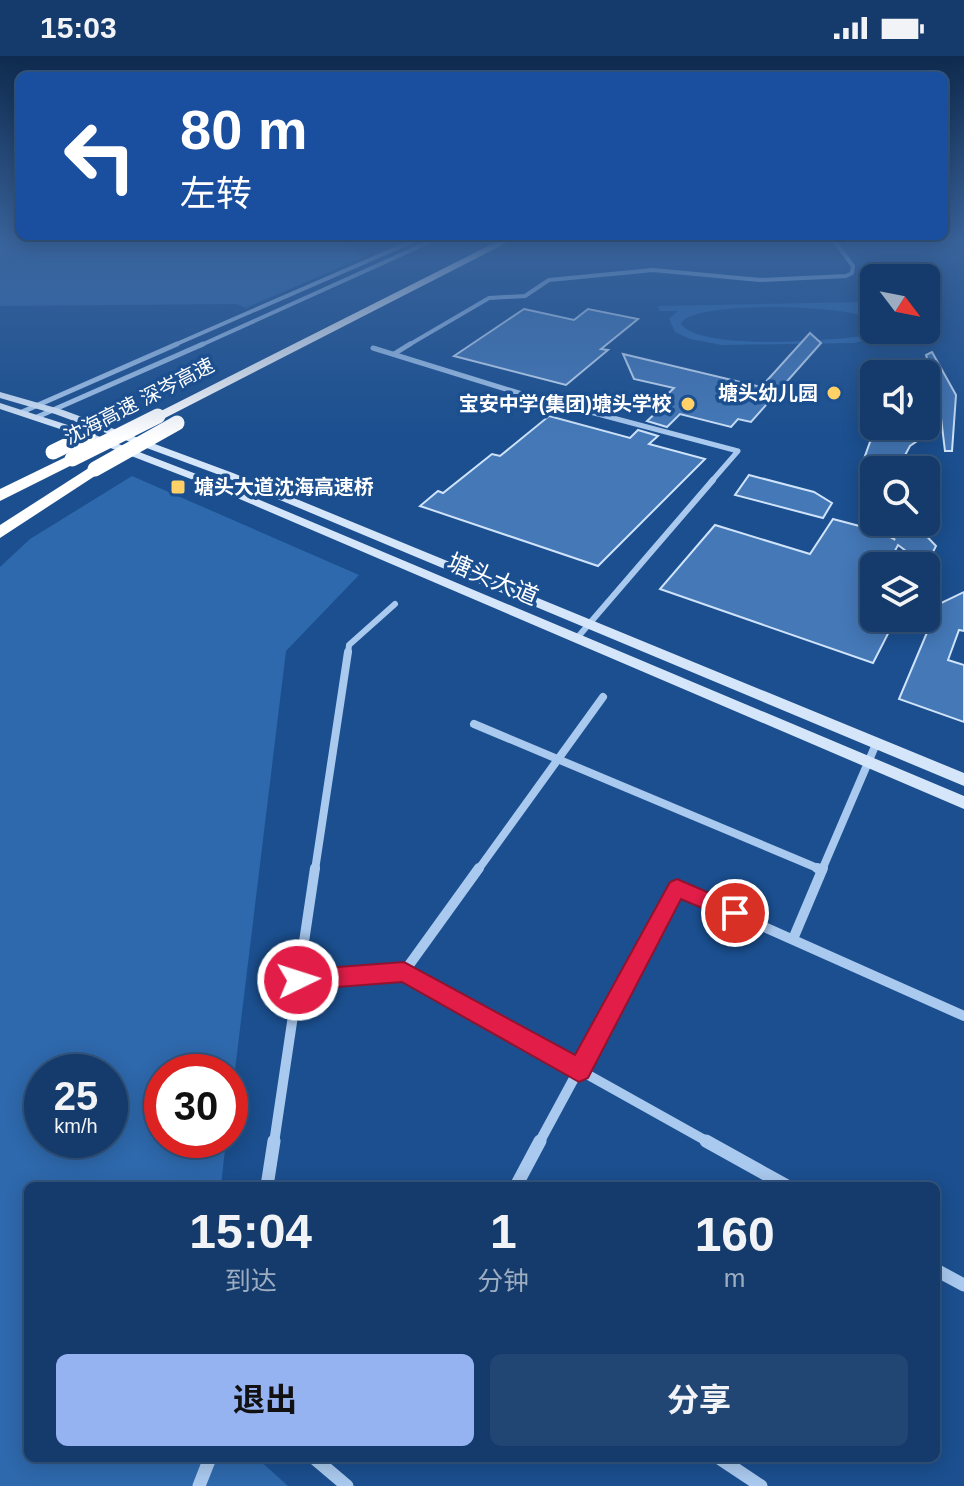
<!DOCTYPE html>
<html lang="zh">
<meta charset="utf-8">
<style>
:root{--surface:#143b6b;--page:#214673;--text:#f1f3f6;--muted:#9dadc1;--line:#33557e;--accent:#95b2f1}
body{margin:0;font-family:Arial,"Noto Sans SC",sans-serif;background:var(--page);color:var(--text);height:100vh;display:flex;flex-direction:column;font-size:30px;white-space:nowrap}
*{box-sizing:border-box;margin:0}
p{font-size:26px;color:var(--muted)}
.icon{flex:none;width:44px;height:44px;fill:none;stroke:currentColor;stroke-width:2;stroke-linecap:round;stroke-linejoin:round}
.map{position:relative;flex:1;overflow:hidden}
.sheet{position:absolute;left:24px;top:1126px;width:916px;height:280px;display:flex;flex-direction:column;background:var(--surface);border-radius:12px;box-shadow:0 4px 20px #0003,0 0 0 2px var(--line)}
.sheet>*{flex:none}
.hud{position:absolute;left:16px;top:16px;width:932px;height:168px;border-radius:12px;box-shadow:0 4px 20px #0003,0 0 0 2px var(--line);background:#1a4fa0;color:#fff;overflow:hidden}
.needle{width:52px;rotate:122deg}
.fabs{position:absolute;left:860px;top:208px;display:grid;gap:16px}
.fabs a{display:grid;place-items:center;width:80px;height:80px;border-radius:12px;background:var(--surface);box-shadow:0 4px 20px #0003,0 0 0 2px var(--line);font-size:40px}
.speed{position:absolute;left:24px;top:998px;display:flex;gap:16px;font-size:40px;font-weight:700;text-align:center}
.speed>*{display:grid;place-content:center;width:104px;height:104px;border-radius:50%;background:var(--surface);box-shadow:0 4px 20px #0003,0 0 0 2px var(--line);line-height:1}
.speed small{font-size:20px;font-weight:400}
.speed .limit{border:12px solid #d22;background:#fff;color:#111}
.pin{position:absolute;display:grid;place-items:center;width:68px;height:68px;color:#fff;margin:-34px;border:4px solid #fff;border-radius:50%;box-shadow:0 2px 8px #0007}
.me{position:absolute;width:88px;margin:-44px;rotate:86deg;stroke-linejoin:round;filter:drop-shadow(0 0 6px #0008)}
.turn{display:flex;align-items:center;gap:28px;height:168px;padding:0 32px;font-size:36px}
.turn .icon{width:104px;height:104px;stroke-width:2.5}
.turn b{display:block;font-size:56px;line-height:68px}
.eta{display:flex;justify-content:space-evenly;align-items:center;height:136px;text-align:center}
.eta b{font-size:48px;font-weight:700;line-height:56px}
.primary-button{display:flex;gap:16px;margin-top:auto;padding:16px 32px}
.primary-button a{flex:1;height:92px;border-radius:12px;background:var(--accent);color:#111;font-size:32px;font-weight:700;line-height:92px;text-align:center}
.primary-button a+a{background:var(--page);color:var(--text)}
.status{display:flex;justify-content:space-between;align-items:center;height:56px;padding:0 40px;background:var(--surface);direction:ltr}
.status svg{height:22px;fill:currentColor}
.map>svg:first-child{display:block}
.green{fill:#2e69ad;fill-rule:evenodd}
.building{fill:#4478b7;stroke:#cfe3fa;stroke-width:2}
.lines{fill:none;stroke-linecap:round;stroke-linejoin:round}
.street-far5{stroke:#a9c9ee;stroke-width:4}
.street-far4{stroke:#a9c9ee;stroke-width:5}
.street-far3{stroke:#a9c9ee;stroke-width:6}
.street-far2{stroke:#a9c9ee;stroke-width:8}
.street-far1{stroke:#a9c9ee;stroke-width:10}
.street{stroke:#a9c9ee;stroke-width:13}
.secondary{fill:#d6e6fa;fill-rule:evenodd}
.highway{fill:#fff;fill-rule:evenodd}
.highway-bridge{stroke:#fff;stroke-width:15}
.route{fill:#e11d48;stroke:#92132f;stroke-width:2}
.poi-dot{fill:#ffd166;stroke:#1b4f8f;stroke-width:3}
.labels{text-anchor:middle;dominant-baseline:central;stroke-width:7;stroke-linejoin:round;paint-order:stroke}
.far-poi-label{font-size:20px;font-weight:bold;fill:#fff;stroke:#1b4f8f;text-anchor:end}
.far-street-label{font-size:20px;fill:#fff;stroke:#1b4f8f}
.street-label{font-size:24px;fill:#fff;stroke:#1b4f8f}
</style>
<div class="status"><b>15:03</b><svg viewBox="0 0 49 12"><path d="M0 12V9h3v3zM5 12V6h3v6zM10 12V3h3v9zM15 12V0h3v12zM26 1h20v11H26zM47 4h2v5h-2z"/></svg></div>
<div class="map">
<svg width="964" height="1430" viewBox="0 0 964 1430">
<rect width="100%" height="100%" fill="#1b4f8f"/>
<g class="green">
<path d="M0,182h328l12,1 24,18 -118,51 -9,-4 -237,2z"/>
<path d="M863,246l4,5 -7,1 14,5v7c-23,-16 -185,-20 -193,4 19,26 140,17 173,13 13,-1 23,-7 36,-7l-3,5 -33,8 -132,2 -32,-6 -15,-7 -6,-13 9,-8h-18l-2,-5z"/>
<path d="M132,420l227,99 -73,76 -56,460v-39h-68v68h64l-5,46h-193v272h229l31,28h-288v-919l30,-28zM42,1016h68v68h-68z"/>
</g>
<g class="building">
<path d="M524,253l50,11 14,-11 50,10 -37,30 7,1 -42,35 -112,-29z"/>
<path d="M810,277l11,10 -70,79 -13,-3 -7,8 -51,-13 -13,13 -20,-6 14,-13 -7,-1 20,-19 -40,-9 -11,-25 138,33z"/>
<path d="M932,296l24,43 -4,56h-7l-7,-58 -12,-38z"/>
<path d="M549,360l81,22 8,-8 20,6 -9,8 56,15 -107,107 -178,-60 18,-15 5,2 49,-39 8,2z"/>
<path d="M893,370h46l-29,20 -13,24h-37l10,-28z"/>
<path d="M749,419l65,17 18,11 -9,15 -88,-23z"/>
<path d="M833,463l49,13 13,8 -13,-18h31l23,24 -10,20 -28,-21 -11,21 -13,-4v56h22l-23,45 -213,-74 55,-64 95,29z"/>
<path d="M964,536v39l-5,-1 -11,30 16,5v57l-65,-23 40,-95z"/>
</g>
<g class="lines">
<g class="street-far5">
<path d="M172,290l248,-108"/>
<path d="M199,290l239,-108"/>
<path d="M407,290l82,-48 36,-2 24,-16 104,-10 107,10 86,-4 6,-3 1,-7 -21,-28"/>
</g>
<g class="street-far4">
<path d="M373,292l149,46 216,57 -27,31"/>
<path d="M394,298l16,-10"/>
<path d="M22,356l155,-68"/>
<path d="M37,361l166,-73"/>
</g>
<g class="street-far3">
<path d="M577,582l136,-158"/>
<path d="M348,598l1,-9 46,-41"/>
</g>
<g class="street-far2">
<path d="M474,668l348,146"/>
<path d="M315,814l33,-218"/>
<path d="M478,814l125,-173"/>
<path d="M822,814l54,-126"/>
</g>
<g class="street-far1">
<path d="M817,812l5,2"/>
<path d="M793,883l30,-71"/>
<path d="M404,916l75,-104"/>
<path d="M298,924l106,-8 306,171"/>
<path d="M274,1087l41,-275"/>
<path d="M539,1087l138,-255 287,128"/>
</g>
<g class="street">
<path d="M706,1085l81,45"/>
<path d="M267,1130l7,-45"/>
<path d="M516,1130l24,-45"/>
<path d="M936,1214l28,15"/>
<path d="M314,1402l33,28"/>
<path d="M719,1402l42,28"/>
<path d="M199,1430l11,-28"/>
</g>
<g class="secondary">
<path d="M0,336l63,18 170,63 731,300v13l-739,-309 -170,-63 -55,-16z"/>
<path d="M0,347l77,25 140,54 747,314v13l-755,-323 -140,-54 -69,-23z"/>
</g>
<g class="highway">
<path d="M504,182h12l-353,181 -12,-3z"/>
<path d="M72,398l6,2v6l-78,39v-12z"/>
<path d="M95,408l8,5 -2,3 -101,66v-13z"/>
</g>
<g class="highway-bridge">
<path d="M53,396l35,-17"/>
<path d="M72,403l86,-43"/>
<path d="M95,413l82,-46"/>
</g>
</g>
<linearGradient id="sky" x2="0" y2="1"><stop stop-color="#0f2b4f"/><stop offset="0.48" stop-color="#39639b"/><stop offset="1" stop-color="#39639b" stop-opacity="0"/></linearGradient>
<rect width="964" height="382" fill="url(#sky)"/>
<path class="route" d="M677,823l65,28 3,6 -10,9 -54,-23 -93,179 -9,4 -177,-100 -104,8 -7,-3 -4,-7 4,-7 7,-3 106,-8 171,93 95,-173z"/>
<g class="poi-dot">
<circle cx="834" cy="337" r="8"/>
<circle cx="688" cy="348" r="8"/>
<rect x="170" y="423" width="16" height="16" rx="4"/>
</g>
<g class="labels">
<g class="far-poi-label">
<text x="818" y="337">塘头幼儿园</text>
<text x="672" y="348">宝安中学(集团)塘头学校</text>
<text x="194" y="431" text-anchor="start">塘头大道沈海高速桥</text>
</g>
<g class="far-street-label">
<text transform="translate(139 345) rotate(-27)">沈海高速 深岑高速</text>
</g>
<g class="street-label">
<text transform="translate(493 523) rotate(23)">塘头大道</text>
</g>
</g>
</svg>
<div class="fabs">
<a><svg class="needle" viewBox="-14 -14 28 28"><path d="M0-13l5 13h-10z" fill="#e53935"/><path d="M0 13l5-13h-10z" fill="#9dadc1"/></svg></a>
<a><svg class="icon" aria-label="sound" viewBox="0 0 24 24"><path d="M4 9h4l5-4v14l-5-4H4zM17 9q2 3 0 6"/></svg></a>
<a><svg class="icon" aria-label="search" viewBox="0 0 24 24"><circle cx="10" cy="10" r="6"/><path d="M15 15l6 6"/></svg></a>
<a><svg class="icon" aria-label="layers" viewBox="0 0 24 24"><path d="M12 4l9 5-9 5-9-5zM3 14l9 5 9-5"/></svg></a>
</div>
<div class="speed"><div>25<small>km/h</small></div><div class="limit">30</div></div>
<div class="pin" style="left:735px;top:857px;background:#d93025"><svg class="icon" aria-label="arrive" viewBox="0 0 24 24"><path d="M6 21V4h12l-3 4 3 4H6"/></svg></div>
<svg class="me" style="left:298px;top:924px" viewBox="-20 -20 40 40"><circle r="17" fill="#e11d48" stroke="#fff" stroke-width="3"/><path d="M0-11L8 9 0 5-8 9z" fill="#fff"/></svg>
<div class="hud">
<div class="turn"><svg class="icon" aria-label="left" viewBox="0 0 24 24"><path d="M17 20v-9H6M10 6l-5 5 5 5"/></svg><div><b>80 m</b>左转</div></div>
</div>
<section class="sheet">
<div class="eta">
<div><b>15:04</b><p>到达</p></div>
<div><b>1</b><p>分钟</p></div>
<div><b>160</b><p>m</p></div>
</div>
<div class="primary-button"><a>退出</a><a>分享</a></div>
</section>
</div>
